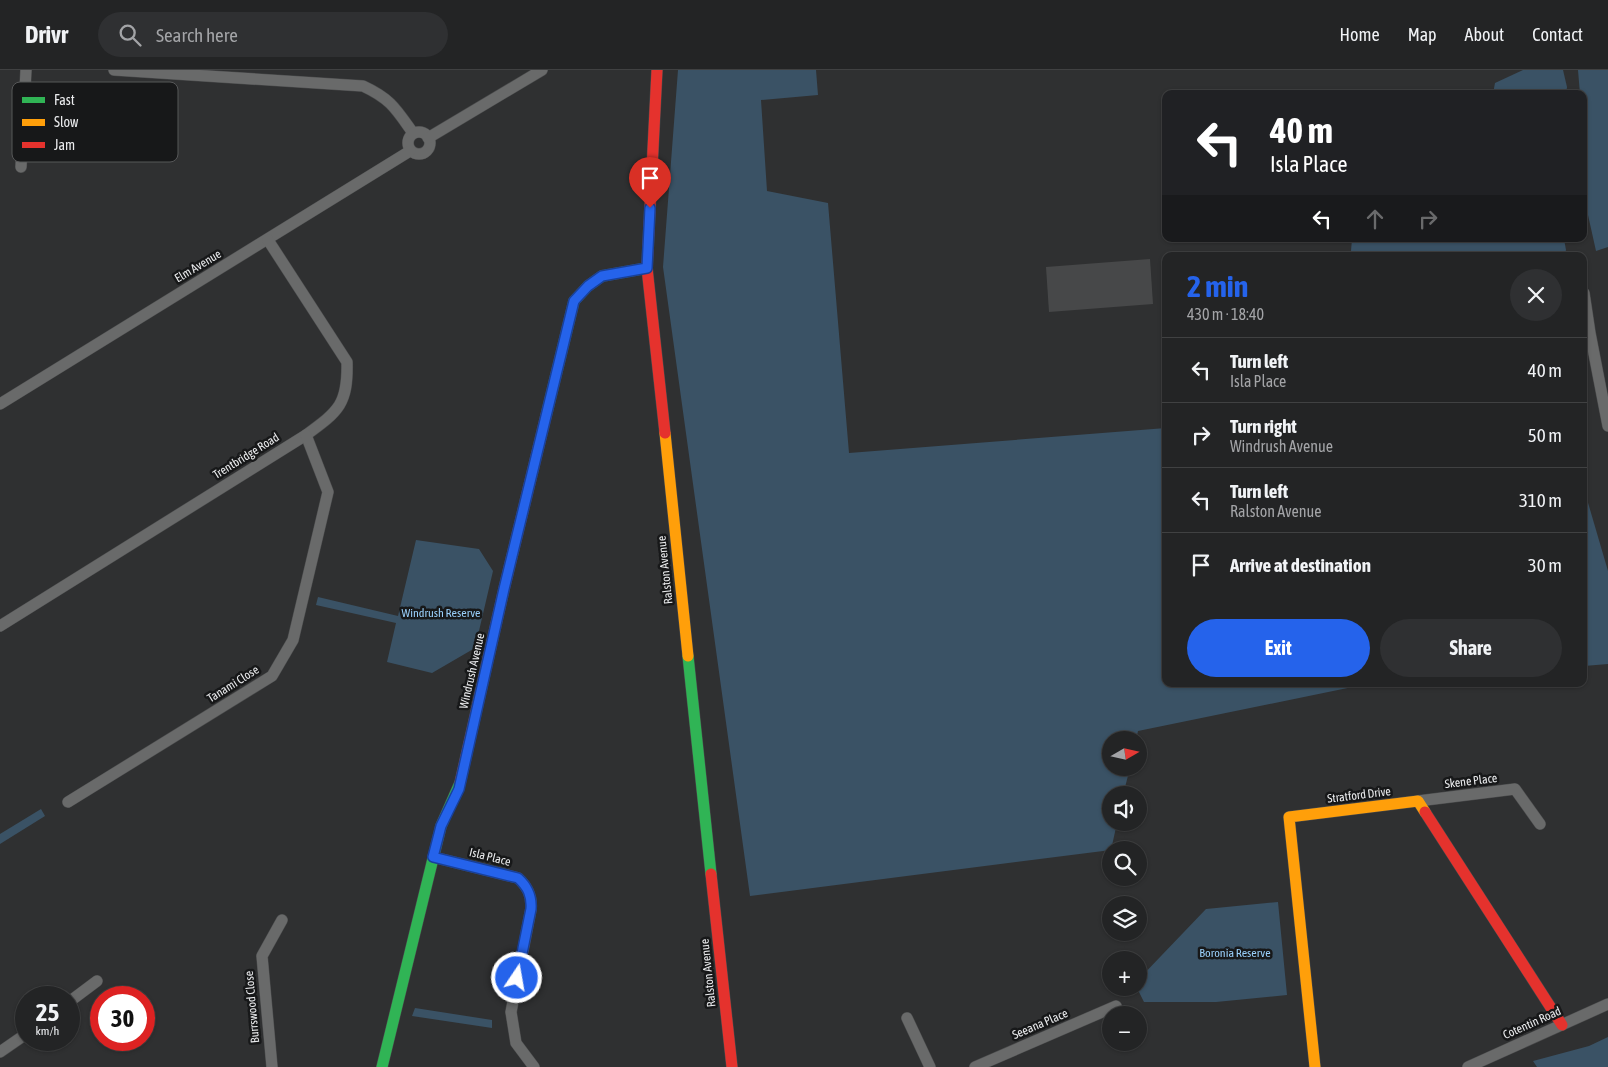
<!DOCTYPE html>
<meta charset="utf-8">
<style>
:root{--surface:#232425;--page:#2f3032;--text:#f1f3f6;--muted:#a3a4a7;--line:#404142;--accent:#2563eb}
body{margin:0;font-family:"Asap Condensed",sans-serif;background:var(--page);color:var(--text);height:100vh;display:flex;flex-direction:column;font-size:19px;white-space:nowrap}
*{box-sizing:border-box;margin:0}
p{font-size:16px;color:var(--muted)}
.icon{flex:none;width:28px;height:28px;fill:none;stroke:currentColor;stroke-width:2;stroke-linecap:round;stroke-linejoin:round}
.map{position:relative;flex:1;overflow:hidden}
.panel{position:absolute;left:1162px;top:182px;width:425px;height:435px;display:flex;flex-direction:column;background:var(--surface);border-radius:10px;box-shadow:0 1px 4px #0004,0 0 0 1px var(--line)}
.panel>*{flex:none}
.top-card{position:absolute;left:1162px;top:20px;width:425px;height:152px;border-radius:10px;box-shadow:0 1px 4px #0004,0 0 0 1px var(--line);background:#202124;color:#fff;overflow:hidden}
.needle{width:32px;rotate:81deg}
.fabs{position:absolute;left:1102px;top:661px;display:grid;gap:10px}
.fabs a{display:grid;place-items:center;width:45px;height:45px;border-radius:50%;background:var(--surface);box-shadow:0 1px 4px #0004,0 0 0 1px var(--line);font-size:25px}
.speed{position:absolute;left:15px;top:916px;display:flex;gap:10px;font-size:25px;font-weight:700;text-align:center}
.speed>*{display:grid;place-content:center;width:65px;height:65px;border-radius:50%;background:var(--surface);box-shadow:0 1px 4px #0004,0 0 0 1px var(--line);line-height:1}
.speed small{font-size:12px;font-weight:400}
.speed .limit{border:8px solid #d22;background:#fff;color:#111}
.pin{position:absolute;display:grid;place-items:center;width:42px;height:42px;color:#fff;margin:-51px -21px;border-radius:50% 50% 50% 0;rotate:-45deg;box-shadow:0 0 5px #0007}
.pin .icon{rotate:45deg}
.me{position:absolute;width:55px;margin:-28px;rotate:12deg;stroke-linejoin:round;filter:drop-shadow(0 0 4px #0008)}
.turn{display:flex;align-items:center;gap:18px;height:105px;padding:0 25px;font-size:22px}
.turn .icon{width:65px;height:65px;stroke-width:2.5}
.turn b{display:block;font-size:35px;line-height:42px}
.lanes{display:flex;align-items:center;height:48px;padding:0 25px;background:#0003;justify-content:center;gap:25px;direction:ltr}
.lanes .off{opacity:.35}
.round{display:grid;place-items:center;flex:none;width:52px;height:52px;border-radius:26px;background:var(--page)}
.headline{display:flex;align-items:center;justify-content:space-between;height:85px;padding:0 25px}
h1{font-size:30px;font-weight:700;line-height:38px;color:var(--accent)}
.cta{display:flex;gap:10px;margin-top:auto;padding:10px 25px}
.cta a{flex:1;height:58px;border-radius:30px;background:var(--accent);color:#fff;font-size:20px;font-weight:700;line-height:58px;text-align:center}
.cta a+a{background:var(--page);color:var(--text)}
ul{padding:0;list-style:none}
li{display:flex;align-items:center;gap:15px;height:65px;padding:0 25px;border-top:1px solid var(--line)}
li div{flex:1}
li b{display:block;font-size:19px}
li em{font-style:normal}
header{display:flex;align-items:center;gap:30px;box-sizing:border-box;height:70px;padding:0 25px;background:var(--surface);border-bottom:1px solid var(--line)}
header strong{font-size:24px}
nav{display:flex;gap:28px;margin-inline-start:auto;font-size:18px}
.search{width:350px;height:45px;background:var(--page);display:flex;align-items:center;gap:12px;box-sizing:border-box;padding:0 18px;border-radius:28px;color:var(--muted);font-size:19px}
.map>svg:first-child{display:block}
.green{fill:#3a5265}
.building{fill:#474849}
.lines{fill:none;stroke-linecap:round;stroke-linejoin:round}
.street-casing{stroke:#4a4b4c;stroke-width:12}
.fast-casing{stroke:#4a4b4c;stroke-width:12}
.slow-casing{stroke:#4a4b4c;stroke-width:12}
.jam-casing{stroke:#4a4b4c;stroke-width:12}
.street{stroke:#696a6a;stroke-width:11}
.fast{stroke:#30b455;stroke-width:11}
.slow{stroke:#ff9f0a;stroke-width:11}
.jam{stroke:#e5322d;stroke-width:11}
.route-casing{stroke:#184099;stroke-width:12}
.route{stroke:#2563eb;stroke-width:9}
.labels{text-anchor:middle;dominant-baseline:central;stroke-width:5;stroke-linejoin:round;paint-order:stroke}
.street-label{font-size:12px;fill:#ebecee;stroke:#171819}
.park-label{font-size:12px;fill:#99cffa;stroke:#171819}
.key{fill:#171819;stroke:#575859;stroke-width:1}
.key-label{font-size:14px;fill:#ebecee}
</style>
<header>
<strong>Drivr</strong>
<div class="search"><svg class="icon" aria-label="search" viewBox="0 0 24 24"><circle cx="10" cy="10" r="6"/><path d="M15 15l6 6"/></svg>Search here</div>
<nav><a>Home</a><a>Map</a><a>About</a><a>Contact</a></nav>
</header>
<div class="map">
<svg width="1608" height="997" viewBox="0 0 1608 997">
<rect width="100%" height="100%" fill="#2f3031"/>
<g class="green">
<path d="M678,0h138l2,25 -57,5 6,91 61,12 21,250 317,-25v256h201l-229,47 -2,9h-25v28h19l-7,27h-12v27l6,1 -6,27 -361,46 -87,-629z"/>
<path d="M1523,0h40l4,17 -1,7h-73l2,-11z"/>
<path d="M1578,0h30v177l-12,4 -12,-54v-103h-4z"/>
<path d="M1352,169h212l2,11 -2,6h-219l6,-5z"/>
<path d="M1584,419l24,82v93l-24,2z"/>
<path d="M416,470l63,9 14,22 -18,77 -43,25 -45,-11 9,-39 -80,-18 2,-8 80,19z"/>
<path d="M41,739l4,7 -45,28v-10z"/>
<path d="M1278,832l9,93 -71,7h-72l-7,-14h2v-9l67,-70z"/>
<path d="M415,938l77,12v8l-80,-12z"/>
<path d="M1608,967v30h-71l-4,-6 56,-15z"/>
</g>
<path class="building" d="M1150,189l3,45 -104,8 -3,-45z"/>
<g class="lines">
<defs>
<g id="street">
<path d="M114,0l249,16c28,13 33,23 50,47"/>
<circle cx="419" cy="73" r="11"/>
<path d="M428,68l114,-68"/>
<path d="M21,97l5,-97"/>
<path d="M1584,223l6,40 18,93"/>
<path d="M0,334l410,-253"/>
<path d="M0,556l306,-191c33,-24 42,-31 41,-73l-79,-122"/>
<path d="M1418,731l97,-12 25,35"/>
<path d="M68,732l204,-126 21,-36 35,-148 -22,-57"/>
<path d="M433,787l85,21c10,9 14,18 13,31l-20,103 5,31 18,24"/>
<path d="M69,932l28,-21"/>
<path d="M907,948l23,49"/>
<path d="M0,982l26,-18"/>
<path d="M272,997l-10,-111 20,-36"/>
<path d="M975,997l141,-61"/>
<path d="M1468,997l140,-63"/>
</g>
<g id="fast">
<path d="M546,346l28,-115 14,-15 14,-10 45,-8"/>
<path d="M688,586l23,218"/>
<path d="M382,997l59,-241 19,-43"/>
</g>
<g id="slow">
<path d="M665,363l23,223"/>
<path d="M1315,997l-26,-250 129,-16 7,11"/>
</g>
<g id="jam">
<path d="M657,0l-10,198 18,165"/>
<path d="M460,713l44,-194 42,-173"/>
<path d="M1425,742l137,213"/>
<path d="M711,804l21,193"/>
</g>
</defs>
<use href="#street" class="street-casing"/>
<use href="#fast" class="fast-casing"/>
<use href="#slow" class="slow-casing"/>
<use href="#jam" class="jam-casing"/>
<use href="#street" class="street"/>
<use href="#fast" class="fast"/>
<use href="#slow" class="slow"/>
<use href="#jam" class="jam"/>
</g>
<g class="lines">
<defs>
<path id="route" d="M517,908l14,-69c1,-13 -3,-22 -13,-31l-85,-21 8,-31 18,-37 45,-200 70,-288 14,-15 14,-10 45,-8 3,-60"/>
</defs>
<use href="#route" class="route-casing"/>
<use href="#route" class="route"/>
</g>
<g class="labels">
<g class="street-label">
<text transform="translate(198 196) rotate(-31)">Elm Avenue</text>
<text transform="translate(246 386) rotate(-32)">Trentbridge Road</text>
<text transform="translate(665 500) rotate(-96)">Ralston Avenue</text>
<text transform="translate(472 601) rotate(-77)">Windrush Avenue</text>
<text transform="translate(233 614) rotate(-32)">Tanami Close</text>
<text transform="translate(1471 711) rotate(-7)">Skene Place</text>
<text transform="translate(1359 725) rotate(-7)">Stratford Drive</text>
<text transform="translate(490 787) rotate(14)">Isla Place</text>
<text transform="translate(708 903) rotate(-96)">Ralston Avenue</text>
<text transform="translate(252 937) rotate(-95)">Burrswood Close</text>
<text transform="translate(1532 953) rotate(-24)">Cotentin Road</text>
<text transform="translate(1040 954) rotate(-23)">Seeana Place</text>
</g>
<g class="park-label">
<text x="441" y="543">Windrush Reserve</text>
<text x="1235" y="883">Boronia Reserve</text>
</g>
</g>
<rect x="12" y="12" width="166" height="80" rx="8" class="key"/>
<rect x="22" y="27" width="23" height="6" fill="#30b455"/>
<rect x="22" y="49" width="23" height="7" fill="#ff9f0a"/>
<rect x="22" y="72" width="23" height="6" fill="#e5322d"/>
<g class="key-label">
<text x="54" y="35">Fast</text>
<text x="54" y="57">Slow</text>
<text x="54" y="80">Jam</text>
</g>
</svg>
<div class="fabs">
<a><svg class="needle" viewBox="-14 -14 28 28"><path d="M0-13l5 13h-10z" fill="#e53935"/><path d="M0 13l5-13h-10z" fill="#a3a4a7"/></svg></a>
<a><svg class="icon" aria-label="sound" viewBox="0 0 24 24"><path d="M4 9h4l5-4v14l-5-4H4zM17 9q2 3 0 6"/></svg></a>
<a><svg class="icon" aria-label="search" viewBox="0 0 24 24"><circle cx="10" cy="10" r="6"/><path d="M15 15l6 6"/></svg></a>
<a><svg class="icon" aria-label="layers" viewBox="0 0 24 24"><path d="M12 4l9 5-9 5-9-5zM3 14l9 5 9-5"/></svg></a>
<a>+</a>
<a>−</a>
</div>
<div class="speed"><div>25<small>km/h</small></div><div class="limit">30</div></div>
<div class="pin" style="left:650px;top:138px;background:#d93025"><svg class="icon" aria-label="arrive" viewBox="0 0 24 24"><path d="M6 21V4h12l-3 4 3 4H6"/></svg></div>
<svg class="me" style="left:517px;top:908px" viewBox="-20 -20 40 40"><circle r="17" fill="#2563eb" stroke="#fff" stroke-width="3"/><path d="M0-11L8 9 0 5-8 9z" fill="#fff"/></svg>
<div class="top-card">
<div class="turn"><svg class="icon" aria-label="left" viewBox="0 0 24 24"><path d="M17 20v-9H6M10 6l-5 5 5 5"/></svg><div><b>40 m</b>Isla Place</div></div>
<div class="lanes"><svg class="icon" aria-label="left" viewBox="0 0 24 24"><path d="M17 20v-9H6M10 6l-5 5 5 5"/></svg><svg class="icon off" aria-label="ahead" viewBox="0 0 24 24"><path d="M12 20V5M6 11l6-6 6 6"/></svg><svg class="icon off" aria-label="right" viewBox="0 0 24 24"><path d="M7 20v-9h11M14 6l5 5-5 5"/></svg></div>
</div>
<section class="panel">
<div class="headline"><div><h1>2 min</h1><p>430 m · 18:40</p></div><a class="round"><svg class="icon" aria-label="close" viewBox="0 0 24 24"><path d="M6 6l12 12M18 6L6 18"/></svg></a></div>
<ul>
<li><svg class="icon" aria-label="left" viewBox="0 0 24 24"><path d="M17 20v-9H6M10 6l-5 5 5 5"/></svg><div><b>Turn left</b><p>Isla Place</p></div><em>40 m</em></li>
<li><svg class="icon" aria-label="right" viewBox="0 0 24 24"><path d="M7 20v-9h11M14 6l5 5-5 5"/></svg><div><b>Turn right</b><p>Windrush Avenue</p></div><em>50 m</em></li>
<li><svg class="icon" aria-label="left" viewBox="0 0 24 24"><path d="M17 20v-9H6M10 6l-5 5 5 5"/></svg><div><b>Turn left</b><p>Ralston Avenue</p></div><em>310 m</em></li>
<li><svg class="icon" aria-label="arrive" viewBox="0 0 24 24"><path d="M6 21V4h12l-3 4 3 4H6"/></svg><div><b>Arrive at destination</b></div><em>30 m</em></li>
</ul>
<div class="cta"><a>Exit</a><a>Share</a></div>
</section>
</div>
